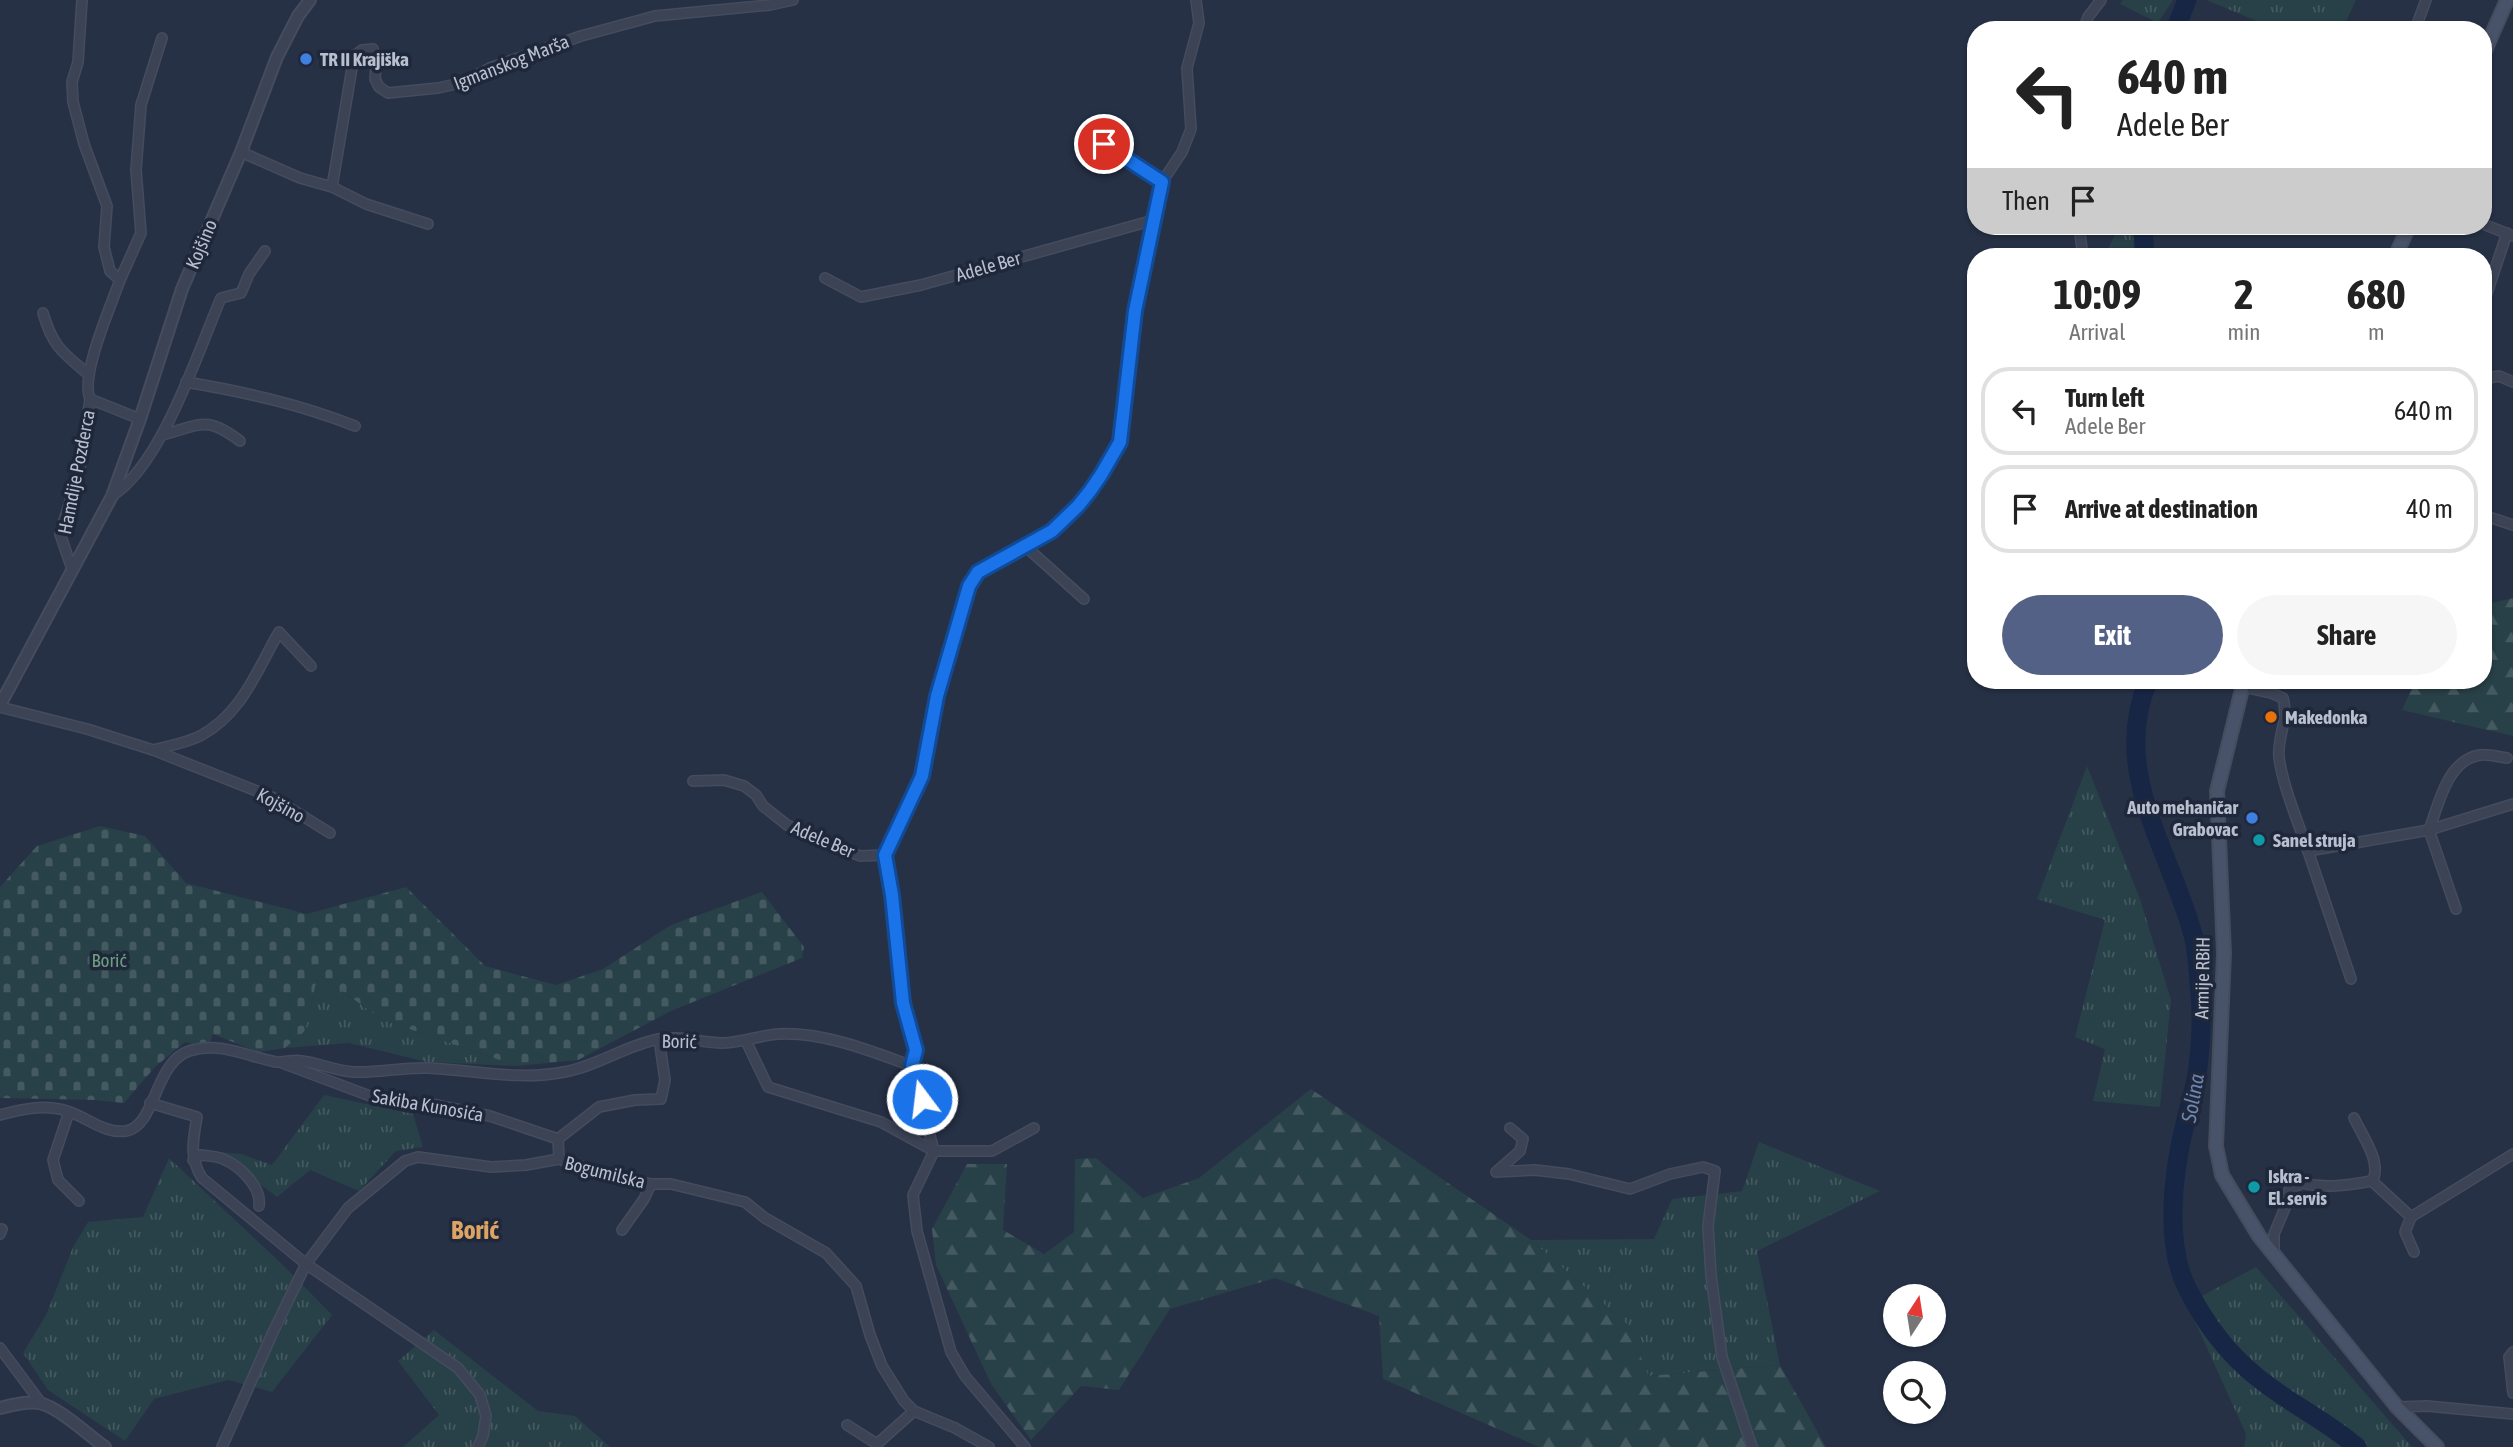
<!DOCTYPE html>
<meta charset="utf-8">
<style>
:root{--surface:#fff;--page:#f6f6f6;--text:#222;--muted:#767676;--line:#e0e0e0;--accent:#526185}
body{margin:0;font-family:"Asap Condensed",sans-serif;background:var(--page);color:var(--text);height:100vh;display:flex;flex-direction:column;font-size:26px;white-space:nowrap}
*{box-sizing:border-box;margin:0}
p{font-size:23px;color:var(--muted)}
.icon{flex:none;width:38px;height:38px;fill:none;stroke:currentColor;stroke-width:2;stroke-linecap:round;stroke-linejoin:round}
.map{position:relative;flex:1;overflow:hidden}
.side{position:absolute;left:1967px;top:248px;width:525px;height:441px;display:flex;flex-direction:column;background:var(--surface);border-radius:28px;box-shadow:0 2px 5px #0004}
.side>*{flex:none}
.hud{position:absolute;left:1967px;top:21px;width:525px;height:214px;border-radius:28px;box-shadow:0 2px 5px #0004;background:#fff;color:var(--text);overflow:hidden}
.needle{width:46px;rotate:12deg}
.controls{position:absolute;left:1883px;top:1284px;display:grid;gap:14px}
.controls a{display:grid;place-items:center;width:63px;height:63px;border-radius:50%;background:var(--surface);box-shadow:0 2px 5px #0004;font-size:35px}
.pin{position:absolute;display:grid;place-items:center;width:60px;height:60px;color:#fff;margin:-30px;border:4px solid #fff;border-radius:50%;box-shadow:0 2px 7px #0007}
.me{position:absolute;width:77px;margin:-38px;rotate:345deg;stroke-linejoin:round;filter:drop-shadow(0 0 5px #0008)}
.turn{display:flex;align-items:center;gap:24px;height:147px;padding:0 35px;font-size:32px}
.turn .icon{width:91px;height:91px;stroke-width:2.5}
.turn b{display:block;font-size:49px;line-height:60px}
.then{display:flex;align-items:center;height:66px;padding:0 35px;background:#0003;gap:14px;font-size:26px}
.eta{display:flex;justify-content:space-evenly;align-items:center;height:119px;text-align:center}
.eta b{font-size:42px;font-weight:700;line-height:49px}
.cta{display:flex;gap:14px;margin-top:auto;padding:14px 35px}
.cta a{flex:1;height:80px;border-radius:42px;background:var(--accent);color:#fff;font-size:28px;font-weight:700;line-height:80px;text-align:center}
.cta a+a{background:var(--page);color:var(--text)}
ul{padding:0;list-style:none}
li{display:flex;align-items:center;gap:21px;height:88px;margin:0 14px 10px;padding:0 21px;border:4px solid var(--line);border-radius:28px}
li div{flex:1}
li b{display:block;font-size:26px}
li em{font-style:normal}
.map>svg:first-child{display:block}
.grass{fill:url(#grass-tufts)}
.forest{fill:url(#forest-firs)}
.cemetery{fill:url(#cemetery-stones)}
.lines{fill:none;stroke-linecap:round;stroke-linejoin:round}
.river{stroke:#172645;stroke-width:19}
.minor-casing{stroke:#444c5e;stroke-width:12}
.tertiary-casing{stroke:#444c5e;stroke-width:14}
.secondary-casing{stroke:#444c5e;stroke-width:16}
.minor{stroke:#3b4355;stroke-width:9}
.tertiary{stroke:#3b4355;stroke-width:10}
.secondary{stroke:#485268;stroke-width:12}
.route-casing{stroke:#114b97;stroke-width:18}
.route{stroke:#1a73e8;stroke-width:12}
.shop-dot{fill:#3f7fe0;stroke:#1f283b;stroke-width:2.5}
.food-dot{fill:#e8710a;stroke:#1f283b;stroke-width:2.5}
.culture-dot{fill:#0f9aa8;stroke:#1f283b;stroke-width:2.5}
.labels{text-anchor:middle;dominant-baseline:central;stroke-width:7;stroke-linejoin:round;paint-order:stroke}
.poi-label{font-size:19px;font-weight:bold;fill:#b8bfce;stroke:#1f283b;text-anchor:start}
.street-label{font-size:19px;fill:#b8bfce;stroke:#1f283b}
.park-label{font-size:19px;fill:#6ea07e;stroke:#1f283b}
.water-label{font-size:21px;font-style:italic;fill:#7085af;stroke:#1f283b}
.district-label{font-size:26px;font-weight:bold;fill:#dda364;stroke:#1f283b}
</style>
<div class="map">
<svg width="2513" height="1447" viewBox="0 0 2513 1447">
<defs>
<pattern id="grass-tufts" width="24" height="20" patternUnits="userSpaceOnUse" patternTransform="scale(1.75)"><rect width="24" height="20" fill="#284047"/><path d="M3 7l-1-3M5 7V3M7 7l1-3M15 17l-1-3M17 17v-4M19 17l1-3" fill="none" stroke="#455a60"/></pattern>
<pattern id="forest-firs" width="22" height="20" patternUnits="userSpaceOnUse" patternTransform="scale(1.75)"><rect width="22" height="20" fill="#284047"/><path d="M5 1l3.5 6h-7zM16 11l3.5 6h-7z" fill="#455a60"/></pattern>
<pattern id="cemetery-stones" width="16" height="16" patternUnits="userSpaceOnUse" patternTransform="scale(1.75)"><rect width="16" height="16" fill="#284047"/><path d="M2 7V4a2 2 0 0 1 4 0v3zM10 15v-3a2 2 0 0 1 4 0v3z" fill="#455a60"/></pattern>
</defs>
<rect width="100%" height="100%" fill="#263146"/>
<g class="grass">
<path d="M2123,0h50l-15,23 -38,-19z"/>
<path d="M2206,0h150l-14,30h-63z"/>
<path d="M2102,226h31l1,31h-30l12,-24z"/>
<path d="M2087,766l53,133 31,101 -11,107 -67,-6 12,-52 -30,-12 30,-117 -68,-21z"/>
<path d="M318,974l65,46 134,46 -90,-4 -78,-19 -64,5 20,-17z"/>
<path d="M324,1095l89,19 10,33 -27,4 -37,40 -49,-21 -33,27 -60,-45 25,2 30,11z"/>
<path d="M1759,1142l121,49 -123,60 23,114 -132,11 -18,-49 -99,-87 123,-1 18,-40 70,-8z"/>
<path d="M169,1158l116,109 47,48 -60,77 -44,-12 -74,19 -29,42 -77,-51 -25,-37 23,-38 27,-68 15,-25 55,-5z"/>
<path d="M2256,1267l156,180h-168l2,-13 -59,-130z"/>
<path d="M434,1330l104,81 37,5 35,31h-207l36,-32 -41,-54z"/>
</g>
<g class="forest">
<path d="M2513,598v138l-111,-26 13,-29h68v-76z"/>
<path d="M1311,1089l220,151 99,87 18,49 132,-11 46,82h-287l-156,-68 -4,-63 -104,-38 -105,31 -51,81 -38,-4 -50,54 -40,-56 -55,-119 -4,-36 35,-65h40l-4,66 41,24 30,-22 1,-73 21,-1 47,40 56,-20z"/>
</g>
<path class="cemetery" d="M100,826l45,10 41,47 121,31 99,-27 79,79 71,19 47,-16 68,-44 91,-33 42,55 -2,11 -131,53 -93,49 -61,6 -134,-46 -65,-46 -13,57 -20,17 -27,4 -45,-18 -5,14 -23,-6 -30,25 -31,36 -30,-3 -94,-2v-211l37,-41z"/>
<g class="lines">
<g class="river">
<path d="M2175,30l12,-30"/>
<path d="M2143,226l2,31"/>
<path d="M2148,681c-38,91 22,168 45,254 5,18 5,39 7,58 2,23 1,50 -2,74 -2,19 -9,38 -13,57 -12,48 -21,120 3,166 17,33 40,64 69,87 31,26 69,43 100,70"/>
</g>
<defs>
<g id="minor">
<path d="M2083,30l5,-13 13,-17"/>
<path d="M2415,30l11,-30"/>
<path d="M1104,144l58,38"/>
<path d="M241,152l59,26 32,9 22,-131 8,-6 11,-1 3,16 -1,14 4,8 9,6 50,-5 23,-5 29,-15 91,-32 74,-20 115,-11 23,-5"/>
<path d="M332,187l34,17 62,20"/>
<path d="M2483,224l30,12"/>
<path d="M2079,226l4,31"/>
<path d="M2252,256l8,1"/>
<path d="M825,278l36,19 60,-12 233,-65"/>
<path d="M120,280l21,-47 -5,-63 5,-65 21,-67"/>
<path d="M2483,298l2,1 22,-66"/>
<path d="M43,313c10,34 19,39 45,61"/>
<path d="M2483,379l16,-3 14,6"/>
<path d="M186,382c59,10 113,22 169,44"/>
<path d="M90,399l50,20"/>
<path d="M162,435c39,-10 44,-20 78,6"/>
<path d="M112,496c50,-32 85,-142 109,-198l20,-5 8,-19 16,-23"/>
<path d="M2483,515l30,10"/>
<path d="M1025,546l59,53"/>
<path d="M72,569l-12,-35 20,-66 10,-69c-10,-24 21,-93 30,-119l-10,-9 -6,-24 3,-41 -23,-62 -11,-42 -1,-20 6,-20 4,-62"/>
<path d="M2243,687l28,6 12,5c6,22 -6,39 -4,59 3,27 20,68 29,94l121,-21 27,79"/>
<path d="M0,707l87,22 66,21 119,47 58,36"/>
<path d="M153,750c15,-4 33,-7 47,-14 42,-22 57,-66 79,-104l32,34"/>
<path d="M693,781l31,-1 20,6 12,9 7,11 24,19 73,31 25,-1"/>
<path d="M2429,830c10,-26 18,-70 51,-75 8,-1 19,2 27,3"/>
<path d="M2429,830l84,-26"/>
<path d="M2308,851l43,128"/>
<path d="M746,1041l22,46 113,35 53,29h58l42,-23"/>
<path d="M282,1063l96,36 26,5h27l59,12 68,23 1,20"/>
<path d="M150,1103l47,14c-4,23 -8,40 5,61l104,86 152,104 22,27 6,21 -3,20 -5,11"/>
<path d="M69,1112l-16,48 5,20 21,21"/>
<path d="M0,1115c22,-6 44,-11 67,-4 20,6 37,23 59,20 30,-5 28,-68 63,-80 30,-10 57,5 87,11 9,1 17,-3 26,-1 17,2 34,10 52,11 24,1 49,-5 74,-4 45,2 91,13 136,4 34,-6 62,-27 95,-33 21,-4 42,4 63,4 19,0 38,-8 57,-9 45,-2 92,17 133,32"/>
<path d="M2354,1118c8,17 29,46 18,63"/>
<path d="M1510,1128l13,11 -3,12 -24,21 39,-2 34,4 61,15 40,-15 33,-7 12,4 -7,55 3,50 11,81 30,90"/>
<path d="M558,1139l41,-32 36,-7 26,-1 4,-19 -6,-41"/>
<path d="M193,1160l8,-5c7,1 15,1 22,4 17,7 39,28 36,47"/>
<path d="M2411,1217l-6,15 9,20"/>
<path d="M622,1230l22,-31 7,-15"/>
<path d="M0,1234l2,-5"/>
<path d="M2274,1254v-20l13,-31 2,-13 13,-7c25,6 46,2 70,-2l39,36 102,-63"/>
<path d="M0,1348l41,55"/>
<path d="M2513,1352l-4,5 4,36"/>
<path d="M2397,1407l30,-1 86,8"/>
<path d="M847,1425l30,19 37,-33"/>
<path d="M222,1447l51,-115 33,-68 42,-56 57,-47 13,-4 73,10 35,-2 33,-6 47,15 45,10h20l74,18 20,16 61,35 30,33 14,49 12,31 22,35 10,10 41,17 34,19"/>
<path d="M1025,1447l-60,-71 -14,-24 -34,-121 -4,-36 21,-44 -22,-85 4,-16 -13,-47 -10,-108 -8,-40 37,-79 15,-80 32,-110 9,-14 74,-41 26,-25 23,-31 19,-33 15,-131 27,-129 20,-30 9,-23 -4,-61 12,-45 -3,-23"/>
</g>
<g id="tertiary">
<path d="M0,705l112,-209 28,-77 42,-130 59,-137 36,-95 21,-41 12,-16"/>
<path d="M0,1408c12,-3 27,-7 39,-5 20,4 49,32 66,44"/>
</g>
<g id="secondary">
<path d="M2483,55l24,-55"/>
<path d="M2395,257l14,-31"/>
<path d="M2244,681l-27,110 7,162 -8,193 6,29 37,61 138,171 40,40"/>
</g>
</defs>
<use href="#minor" class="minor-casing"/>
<use href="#tertiary" class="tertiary-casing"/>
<use href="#secondary" class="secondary-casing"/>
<use href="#minor" class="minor"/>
<use href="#tertiary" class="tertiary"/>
<use href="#secondary" class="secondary"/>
</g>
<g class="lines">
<defs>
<path id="route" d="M922,1099l-10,-33 4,-16 -13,-47 -11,-108 -7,-40 37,-79 15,-80 32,-110 9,-14 74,-41 26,-25 12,-15 11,-16 19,-33 15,-131 27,-129 -58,-38"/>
</defs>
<use href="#route" class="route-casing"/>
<use href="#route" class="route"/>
</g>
<g class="shop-dot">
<circle cx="306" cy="59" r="7"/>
<circle cx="2252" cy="818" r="7"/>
</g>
<circle class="food-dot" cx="2271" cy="717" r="7"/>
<g class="culture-dot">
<circle cx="2259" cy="840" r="7"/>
<circle cx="2254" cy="1187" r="7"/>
</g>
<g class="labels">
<g class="poi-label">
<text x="320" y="59">TR II Krajiška</text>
<text x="2285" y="717">Makedonka</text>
<text x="2238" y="807" text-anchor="end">Auto mehaničar<tspan x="2238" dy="22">Grabovac</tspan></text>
<text x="2273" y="840">Sanel struja</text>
<text x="2268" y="1176">Iskra -<tspan x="2268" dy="22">El. servis</tspan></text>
</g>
<g class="street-label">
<text transform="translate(511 62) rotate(-21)">Igmanskog Marša</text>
<text transform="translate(201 244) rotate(-67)">Kojšino</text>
<text transform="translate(988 266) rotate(-16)">Adele Ber</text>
<text transform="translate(76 472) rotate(-79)">Hamdije Pozderca</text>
<text transform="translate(281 805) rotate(29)">Kojšino</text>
<text transform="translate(823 839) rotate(23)">Adele Ber</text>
<text transform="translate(2202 978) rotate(-89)">Armije RBiH</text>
<text transform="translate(679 1041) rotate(1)">Borić</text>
<text transform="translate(428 1105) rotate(10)">Sakiba Kunosića</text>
<text transform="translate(605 1172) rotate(14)">Bogumilska</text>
</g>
<g class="park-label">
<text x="109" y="960">Borić</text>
</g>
<g class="water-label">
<text transform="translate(2192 1098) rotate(-80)">Solina</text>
</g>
<g class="district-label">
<text x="475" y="1230">Borić</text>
</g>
</g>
</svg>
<div class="controls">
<a><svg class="needle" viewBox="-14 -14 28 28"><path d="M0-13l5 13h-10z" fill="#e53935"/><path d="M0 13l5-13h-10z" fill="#767676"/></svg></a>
<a><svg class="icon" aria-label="search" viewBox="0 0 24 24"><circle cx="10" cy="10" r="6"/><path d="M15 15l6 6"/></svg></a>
</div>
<div class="pin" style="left:1104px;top:144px;background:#d93025"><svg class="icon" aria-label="arrive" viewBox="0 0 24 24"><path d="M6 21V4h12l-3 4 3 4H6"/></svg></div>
<svg class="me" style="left:922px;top:1099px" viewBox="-20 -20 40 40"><circle r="17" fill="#1a73e8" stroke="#fff" stroke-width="3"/><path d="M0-11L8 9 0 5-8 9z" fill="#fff"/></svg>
<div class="hud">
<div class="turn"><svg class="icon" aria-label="left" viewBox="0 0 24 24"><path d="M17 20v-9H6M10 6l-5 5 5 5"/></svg><div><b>640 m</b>Adele Ber</div></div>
<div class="then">Then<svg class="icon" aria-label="arrive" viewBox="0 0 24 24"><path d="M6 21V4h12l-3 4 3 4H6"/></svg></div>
</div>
<section class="side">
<div class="eta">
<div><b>10:09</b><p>Arrival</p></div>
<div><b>2</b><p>min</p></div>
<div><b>680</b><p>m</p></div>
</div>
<ul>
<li><svg class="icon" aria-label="left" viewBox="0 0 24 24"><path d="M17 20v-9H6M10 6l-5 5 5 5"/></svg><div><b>Turn left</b><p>Adele Ber</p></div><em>640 m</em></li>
<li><svg class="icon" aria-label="arrive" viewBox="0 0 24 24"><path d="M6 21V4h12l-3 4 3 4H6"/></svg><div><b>Arrive at destination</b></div><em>40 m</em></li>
</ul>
<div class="cta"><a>Exit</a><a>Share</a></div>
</section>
</div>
